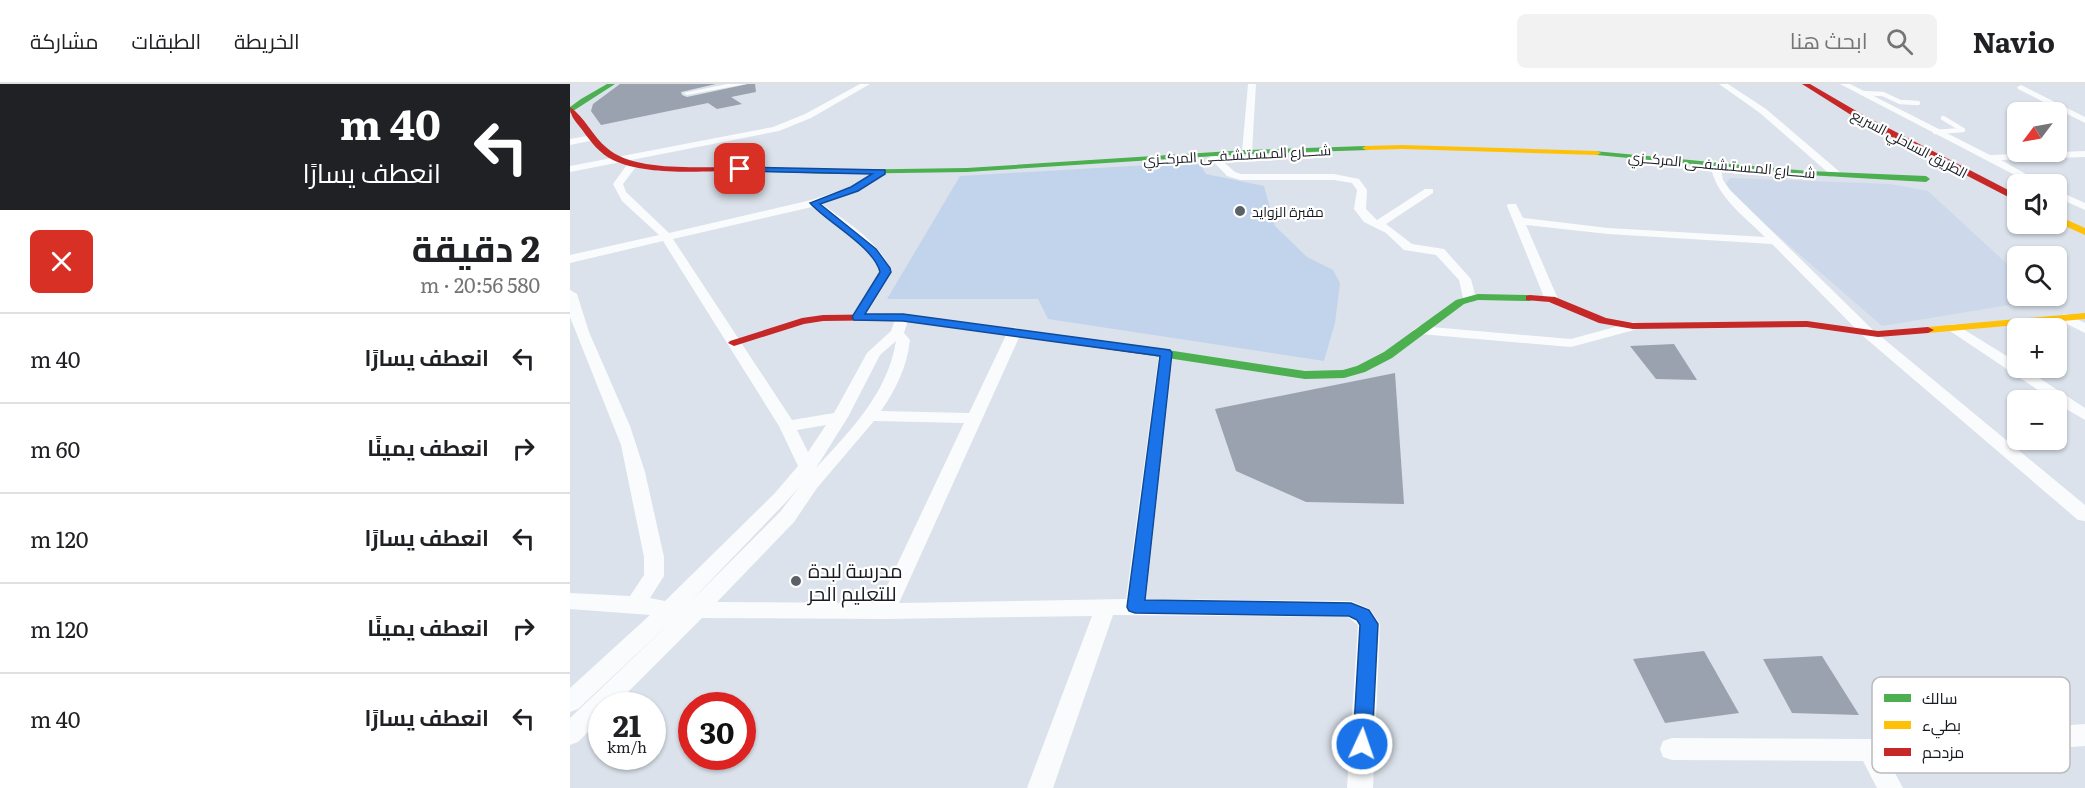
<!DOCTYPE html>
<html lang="ar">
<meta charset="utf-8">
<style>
:root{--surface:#fff;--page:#f2f2f2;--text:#202124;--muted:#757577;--line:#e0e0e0}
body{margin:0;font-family:Literata,Cairo,serif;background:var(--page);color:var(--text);direction:rtl;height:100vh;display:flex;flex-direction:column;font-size:22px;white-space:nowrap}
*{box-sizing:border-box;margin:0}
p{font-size:20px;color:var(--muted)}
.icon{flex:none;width:33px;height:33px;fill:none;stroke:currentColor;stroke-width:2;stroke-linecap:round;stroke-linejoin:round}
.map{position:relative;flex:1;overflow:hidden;direction:ltr}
.drawer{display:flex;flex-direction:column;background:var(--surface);width:570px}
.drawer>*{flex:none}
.guide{background:#202124;color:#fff;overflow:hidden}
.needle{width:39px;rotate:238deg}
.tools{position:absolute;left:1437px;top:18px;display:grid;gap:12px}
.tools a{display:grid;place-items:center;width:60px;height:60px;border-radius:9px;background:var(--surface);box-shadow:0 2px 4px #0004;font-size:30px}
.speed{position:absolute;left:18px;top:608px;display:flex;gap:12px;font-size:30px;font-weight:700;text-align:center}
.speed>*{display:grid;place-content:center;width:78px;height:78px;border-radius:50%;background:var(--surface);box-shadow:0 2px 4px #0004;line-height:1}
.speed small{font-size:15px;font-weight:400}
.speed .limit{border:9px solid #d22;background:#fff;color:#111}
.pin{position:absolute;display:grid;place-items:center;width:51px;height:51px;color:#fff;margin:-26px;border-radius:12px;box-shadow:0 3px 9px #0006}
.me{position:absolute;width:66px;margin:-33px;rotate:3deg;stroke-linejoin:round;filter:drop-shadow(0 0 4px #0008)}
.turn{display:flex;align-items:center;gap:21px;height:126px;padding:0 30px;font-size:27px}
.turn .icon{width:78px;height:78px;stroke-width:2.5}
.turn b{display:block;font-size:42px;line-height:51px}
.round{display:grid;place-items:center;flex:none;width:63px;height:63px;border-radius:9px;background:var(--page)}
.headline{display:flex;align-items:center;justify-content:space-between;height:102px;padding:0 30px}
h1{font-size:36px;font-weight:700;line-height:45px}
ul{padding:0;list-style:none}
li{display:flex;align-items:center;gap:18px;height:90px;padding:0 30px;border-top:2px solid var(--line)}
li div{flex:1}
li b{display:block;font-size:22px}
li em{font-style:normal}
header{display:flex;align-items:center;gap:36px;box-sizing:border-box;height:84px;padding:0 30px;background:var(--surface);border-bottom:2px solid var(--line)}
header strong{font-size:28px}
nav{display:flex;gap:33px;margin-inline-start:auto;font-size:21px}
.search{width:420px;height:54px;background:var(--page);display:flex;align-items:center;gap:15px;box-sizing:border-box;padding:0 21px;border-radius:9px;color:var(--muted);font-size:22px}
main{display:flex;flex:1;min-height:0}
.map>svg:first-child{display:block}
.built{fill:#cdd9ea}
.green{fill:#c2d4ec}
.building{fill:#99a2ae}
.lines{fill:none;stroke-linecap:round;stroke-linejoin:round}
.lane{stroke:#fafbfc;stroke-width:4.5}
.street{fill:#fafbfc;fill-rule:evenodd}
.fast{fill:#4caf50;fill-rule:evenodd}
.slow{fill:#ffc107;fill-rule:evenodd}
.jam{fill:#c62828;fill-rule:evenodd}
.route{fill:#1a73e8;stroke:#114b97;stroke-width:1.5}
.poi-dot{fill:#5c6168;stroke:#fff;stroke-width:2}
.labels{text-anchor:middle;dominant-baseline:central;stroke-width:4.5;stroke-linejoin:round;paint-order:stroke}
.far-street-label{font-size:14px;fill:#181c22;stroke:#fff}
.far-poi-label{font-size:14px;fill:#181c22;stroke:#fff;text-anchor:start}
.near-poi-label{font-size:20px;fill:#181c22;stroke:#fff;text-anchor:start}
.key{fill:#fff;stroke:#babbbd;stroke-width:1.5}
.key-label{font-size:16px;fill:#181c22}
</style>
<header>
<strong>Navio</strong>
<div class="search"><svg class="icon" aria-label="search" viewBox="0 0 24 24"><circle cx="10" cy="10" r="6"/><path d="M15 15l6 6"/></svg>ابحث هنا</div>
<nav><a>الخريطة</a><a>الطبقات</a><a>مشاركة</a></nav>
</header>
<main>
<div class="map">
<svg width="1515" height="704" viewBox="0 0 1515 704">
<rect width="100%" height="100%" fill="#dbe2eb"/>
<path class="built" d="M1160,94l160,6 38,7 89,82 1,23h24l4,3 -164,27 -159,-138z"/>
<path class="green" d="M629,78l7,12 58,12 11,40 32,31 26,13 7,13 -5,40 -11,38 -276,-42 -10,-20h-151l73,-123z"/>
<g class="building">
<path d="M50,0h96l-35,8 1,3 5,2 61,-13h7l1,8 -25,5 11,7 -25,5 -9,-6 -107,22 -10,-14 2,-7z"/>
<path d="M1104,260l23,36 -41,-1 -26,-33z"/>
<path d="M825,289l9,131 -98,-2 -70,-31 -21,-62z"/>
<path d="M1134,567l35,62 -74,10 -32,-64z"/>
<path d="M1252,572l37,59 -67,-2 -29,-54z"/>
</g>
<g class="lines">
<g class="lane">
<path d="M1292,9l21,1 17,8 18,1"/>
<path d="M1365,48l28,-2 -20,-12"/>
</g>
<g class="street">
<path d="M157,0h19l-59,11 -4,-2z"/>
<path d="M290,0h10l-59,34 -32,13 -209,41v-6l203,-39 32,-13z"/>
<path d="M678,0h8l-4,68 -5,3 -5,-3z"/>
<path d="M1149,0h9l38,25 75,64v4h-8l-73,-64z"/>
<path d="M1270,0h10l140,71 95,-4v6l-84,3 43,24h-12z"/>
<path d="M1451,1l64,32v6l-67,-34 -1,-2z"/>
<path d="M22,51l3,1v4l-25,5v-6z"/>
<path d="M642,68l23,20 6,2h93l25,5 8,11 -1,19 11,11 48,-31h8v4l-47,31 26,20 32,5 27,30 5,20 -7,4 -5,-1 -5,-22 -23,-25 -32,-5 -18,-17 -22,-11 -10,-13 3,-19 -5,-7 -18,-3h-94l-13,-4 -20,-21z"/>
<path d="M1145,76l5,3 3,17 7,10 143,140 212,175v16l-7,-1 -215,-184 -91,-92 -164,-10 -82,-9 32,74 -7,4 -5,-1 -39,-96 1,-2h8l7,14 85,10 157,9c-23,-23 -50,-41 -55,-74z"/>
<path d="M63,77l5,3 -15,20 3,8 43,41 142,-33 40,-13 27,-17 9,2 -28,19 -37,13c26,19 57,37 70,68l-29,48h-10l-2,-3 29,-45c-12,-29 -44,-47 -68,-65l-139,32 119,181 42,-7 33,-60 24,-22 6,-17h10l2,3 -5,16 6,7c-3,27 -14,49 -29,71l88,2 39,-82 7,-4 7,4 -123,272 227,-4 33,-246 2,-3h10l2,3 -27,246 205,2 19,8 10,15 -7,164h-26l11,-163 -10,-8 -235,-2 -60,173h-26l65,-172 -207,3 -183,-1 -87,87h-13v13l-24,24 -8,3v-27l105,-100 -97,91 -8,3v-24l80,-73 -80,-6v-16l60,3 14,-21v-18l-23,-112 -51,-128v-27l7,4 12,38 41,94 15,46 19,85v19l-14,22 15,3 109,-107 24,-28 -19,-40 -116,-185 -93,22v-8l89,-20 -37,-34 -9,-17 16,-22zM326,257c-8,52 -46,90 -80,127l32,-51 32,-62zM304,337l90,2 -85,180 -162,-1 77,-80 23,-34zM256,341l-18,27 -11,-22zM229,403l-19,25 -90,90 96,-100z"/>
<path d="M1486,106l29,13v7l-29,-13z"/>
<path d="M1496,230l19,9v10l-24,-12 -2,-3 2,-3z"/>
<path d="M1063,238l5,1 2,3 -2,3 -67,18 -151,-13 -7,-4 7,-4 151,13z"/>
<path d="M1385,240l63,39v5h6l61,40v12l-29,-17v-3h-3l-103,-69 -2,-3 2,-3z"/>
<path d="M1515,640v22l-197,14 15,28h-26l-14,-27 -191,-1 -9,-3 -3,-8 3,-8 9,-3 198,1z"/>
</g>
<g class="fast">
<path d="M37,0h8l-45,29v-6l11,-8z"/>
<path d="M796,62h3v4l-122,4 -280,18 -134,2 -95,-3 -4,-2 4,-2 95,3 134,-2 280,-18z"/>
<path d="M1024,67l214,20 118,5 4,3 -4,3 -118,-7 -211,-20 -4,-2z"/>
<path d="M908,210l52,1 5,3 -5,3 -52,-1 -14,4 -72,54 -27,14 -21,6 -39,1 -164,-25 -6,-4 6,-4 164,25 38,-1 14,-4 27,-14 72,-52z"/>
</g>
<g class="slow">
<path d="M832,61l195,6 4,2 -4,2 -195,-6 -36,1 -4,-2 4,-2z"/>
<path d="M1486,131l29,13v7l-29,-13z"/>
<path d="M1515,229v6l-157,14 -6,-3 6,-3z"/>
</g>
<g class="jam">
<path d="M1232,0h8l55,32 153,79v7l-159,-82z"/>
<path d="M0,23c14,9 23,30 37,41 28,25 95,18 131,19l4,2 -4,2c-36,0 -93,5 -125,-11 -13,-6 -22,-18 -30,-29 -6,-8 -13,-14 -13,-24z"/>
<path d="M960,211l25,2 51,21 27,5 174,-2 71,10 50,-4 6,3 -6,3 -50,4 -71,-10 -174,2 -34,-6 -50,-21 -23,-2v-4z"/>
<path d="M332,230l239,32 6,4 -6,4 -239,-34 -79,1 -19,3 -70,22 -6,-3 2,-2 72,-23 21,-3z"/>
</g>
</g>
<path class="route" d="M170,83l145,3v4l-27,17 -38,13 56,45 14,19 1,4 -26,42h38l267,36 2,3 -27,247 206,3 18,7 9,14 -6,120 -3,6 -7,3 -7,-3 -2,-6 7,-119 -3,-5 -8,-4 -214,-3 -6,-2 -2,-4 33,-251 -257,-35 -49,-1 -2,-3 28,-45c-6,-25 -52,-49 -70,-69l41,-16 21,-13 -135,-3v-3z"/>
<g class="poi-dot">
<circle cx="670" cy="127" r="6"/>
<circle cx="226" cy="497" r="6"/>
</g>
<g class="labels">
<g class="far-street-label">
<text transform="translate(1340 59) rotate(28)">الطريق الساحلي السريع</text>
<text transform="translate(667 70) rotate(-3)">شــــارع المـسـتـشـفــى المركــزي</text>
<text transform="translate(1152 80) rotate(5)">شــــارع المـسـتـشـفــى المركــزي</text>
</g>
<g class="far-poi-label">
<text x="682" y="127">مقبرة الزوايد</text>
</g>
<g class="near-poi-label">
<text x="238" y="485">مدرسة لبدة<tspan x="238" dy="23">للتعليم الحر</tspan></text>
</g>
</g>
<rect x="1302" y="593" width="198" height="96" rx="9" class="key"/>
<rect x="1314" y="610" width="27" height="8" fill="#4caf50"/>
<rect x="1314" y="637" width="27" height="8" fill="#ffc107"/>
<rect x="1314" y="664" width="27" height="8" fill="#c62828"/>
<g class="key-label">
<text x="1352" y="620">سالك</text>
<text x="1352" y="647">بطيء</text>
<text x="1352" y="674">مزدحم</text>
</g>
</svg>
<div class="tools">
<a><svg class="needle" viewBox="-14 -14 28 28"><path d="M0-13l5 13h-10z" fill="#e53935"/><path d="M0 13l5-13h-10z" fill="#757577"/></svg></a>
<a><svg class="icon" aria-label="sound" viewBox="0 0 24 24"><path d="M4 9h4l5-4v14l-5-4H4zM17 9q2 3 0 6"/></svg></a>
<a><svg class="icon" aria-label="search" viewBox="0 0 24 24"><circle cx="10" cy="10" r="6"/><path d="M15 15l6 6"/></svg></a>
<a>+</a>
<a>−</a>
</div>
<div class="speed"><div>21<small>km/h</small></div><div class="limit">30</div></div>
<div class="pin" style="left:170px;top:85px;background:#d93025"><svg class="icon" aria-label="arrive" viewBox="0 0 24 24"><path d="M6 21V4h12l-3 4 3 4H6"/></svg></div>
<svg class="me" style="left:792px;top:660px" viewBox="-20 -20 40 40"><circle r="17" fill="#1a73e8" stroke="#fff" stroke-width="3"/><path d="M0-11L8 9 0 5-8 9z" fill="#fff"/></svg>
</div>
<section class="drawer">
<div class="guide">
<div class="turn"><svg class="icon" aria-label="left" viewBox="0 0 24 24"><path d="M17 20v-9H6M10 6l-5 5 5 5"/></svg><div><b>40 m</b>انعطف يسارًا</div></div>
</div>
<div class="headline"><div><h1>2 دقيقة</h1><p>580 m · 20:56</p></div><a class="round" style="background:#d93025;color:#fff"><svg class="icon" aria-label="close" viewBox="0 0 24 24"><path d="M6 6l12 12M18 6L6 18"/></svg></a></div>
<ul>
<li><svg class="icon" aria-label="left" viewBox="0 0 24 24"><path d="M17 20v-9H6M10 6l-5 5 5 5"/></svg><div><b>انعطف يسارًا</b></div><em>40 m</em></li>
<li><svg class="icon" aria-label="right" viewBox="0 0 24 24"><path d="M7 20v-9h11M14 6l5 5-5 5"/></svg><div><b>انعطف يمينًا</b></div><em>60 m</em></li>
<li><svg class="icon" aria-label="left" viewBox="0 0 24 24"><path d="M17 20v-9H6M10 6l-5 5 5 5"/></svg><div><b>انعطف يسارًا</b></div><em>120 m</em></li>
<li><svg class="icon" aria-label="right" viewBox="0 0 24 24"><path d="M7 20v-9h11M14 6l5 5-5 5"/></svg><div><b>انعطف يمينًا</b></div><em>120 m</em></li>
<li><svg class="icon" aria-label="left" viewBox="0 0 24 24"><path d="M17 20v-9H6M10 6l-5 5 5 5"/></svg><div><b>انعطف يسارًا</b></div><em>40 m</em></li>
</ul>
</section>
</main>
